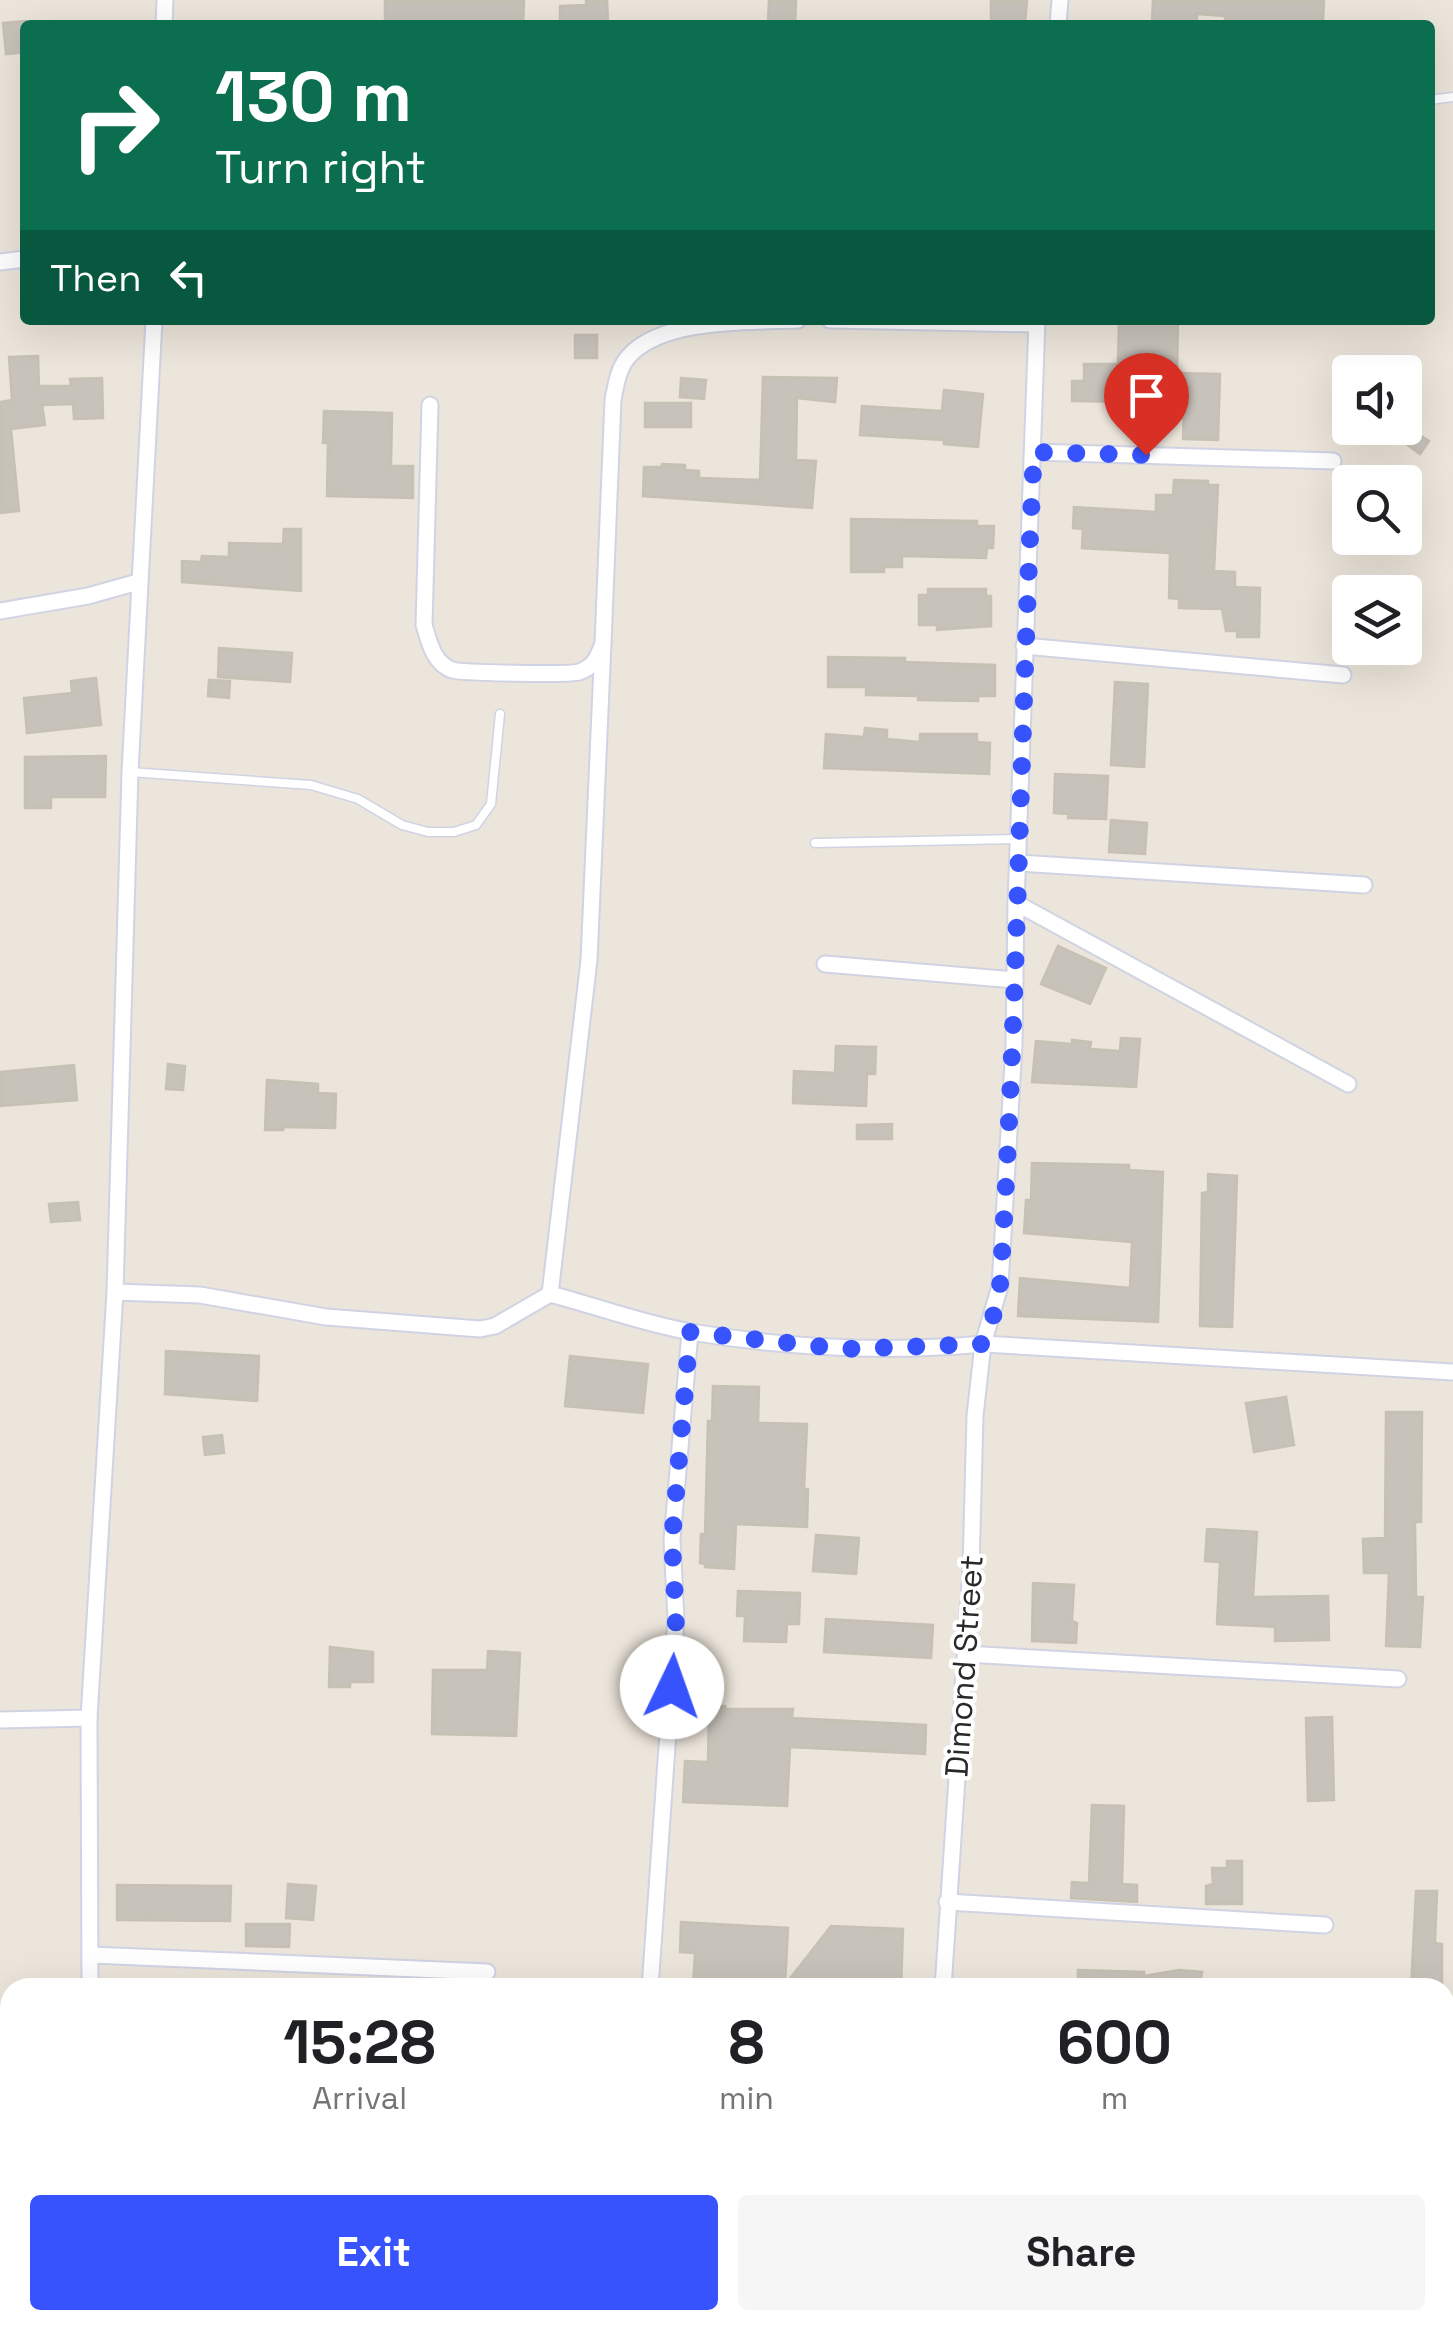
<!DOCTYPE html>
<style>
:root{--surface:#fff;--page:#f6f6f6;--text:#202124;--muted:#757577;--accent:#3653fe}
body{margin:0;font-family:"Space Grotesk",sans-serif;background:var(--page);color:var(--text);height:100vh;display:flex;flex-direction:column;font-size:38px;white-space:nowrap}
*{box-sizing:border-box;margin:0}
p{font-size:32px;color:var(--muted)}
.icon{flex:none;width:55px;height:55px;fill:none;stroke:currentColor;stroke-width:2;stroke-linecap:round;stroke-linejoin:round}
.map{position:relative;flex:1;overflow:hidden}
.details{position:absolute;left:0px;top:1978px;width:1455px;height:352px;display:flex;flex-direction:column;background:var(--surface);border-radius:30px 30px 0 0;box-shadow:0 10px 40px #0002}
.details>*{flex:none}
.hud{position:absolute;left:20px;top:20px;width:1415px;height:305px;border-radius:10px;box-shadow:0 10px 40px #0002;background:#0b6e4f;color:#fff;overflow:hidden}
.buttons{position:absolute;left:1332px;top:355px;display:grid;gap:20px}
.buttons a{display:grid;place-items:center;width:90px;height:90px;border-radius:10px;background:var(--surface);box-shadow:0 10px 40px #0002;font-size:50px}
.pin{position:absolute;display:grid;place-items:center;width:85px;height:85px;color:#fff;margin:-102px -42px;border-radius:50% 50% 50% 0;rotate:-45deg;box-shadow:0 0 10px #0007}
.pin .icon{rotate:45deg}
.me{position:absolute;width:110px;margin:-55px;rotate:3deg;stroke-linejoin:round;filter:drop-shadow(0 0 8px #0008)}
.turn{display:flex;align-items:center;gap:35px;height:210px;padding:0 30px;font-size:45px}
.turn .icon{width:130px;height:130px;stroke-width:2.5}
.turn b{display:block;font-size:70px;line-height:85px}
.then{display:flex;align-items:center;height:95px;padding:0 30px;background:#0003;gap:20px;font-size:38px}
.eta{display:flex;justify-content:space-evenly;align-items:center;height:170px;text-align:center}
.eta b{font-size:60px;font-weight:700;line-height:70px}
.cta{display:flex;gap:20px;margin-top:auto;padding:20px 30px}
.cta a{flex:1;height:115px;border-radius:10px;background:var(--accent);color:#fff;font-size:40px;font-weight:700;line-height:115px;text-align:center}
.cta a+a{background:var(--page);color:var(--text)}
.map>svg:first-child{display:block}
.building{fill:#c7c2ba;stroke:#c7c1b4;stroke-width:2.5}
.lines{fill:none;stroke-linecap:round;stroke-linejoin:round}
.service-casing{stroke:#d0d3e3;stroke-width:11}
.minor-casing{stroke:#d0d3e3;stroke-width:19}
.service{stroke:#fff;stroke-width:8}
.minor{stroke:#fff;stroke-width:15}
.route{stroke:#3653fe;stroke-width:18;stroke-dasharray:0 32.4}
.labels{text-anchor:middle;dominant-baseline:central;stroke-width:8;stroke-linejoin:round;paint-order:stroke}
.street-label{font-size:32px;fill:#292929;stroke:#fff}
</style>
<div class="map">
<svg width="1453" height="2329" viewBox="0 0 1453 2329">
<rect width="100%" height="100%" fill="#ece5db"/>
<g class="building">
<path d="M385,0h139l-1,25h-138z"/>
<path d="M586,0h21l1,25h-48v-19l26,-1z"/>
<path d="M769,0h27l-1,25h-27z"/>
<path d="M991,0h36l-2,25h-34z"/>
<path d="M1153,0h171l-1,22h-6v3h-92v-9l-28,-2v11h-45z"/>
<path d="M25,21v31l-19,2 -3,-31z"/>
<path d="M1119,320h59l-1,53 43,1 -2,66 -35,-1 1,-36 -112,-2v-20h12v-17h34z"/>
<rect x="575" y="335" width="22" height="23"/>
<path d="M38,356l1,30h32l-1,-7 32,-1 1,40 -29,1 -1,-15 -31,1 3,20 -34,4 8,82 -19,2v-111l12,-2 -3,-43z"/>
<path d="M763,377l74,1 -2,24 -38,-4 -1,62 20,1 -4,47 -169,-12 1,-29h18v-3l23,1v5l14,1v7l61,2z"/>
<path d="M681,378l25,2 -2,19 -24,-2z"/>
<path d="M944,390l39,4 -5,53 -34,-3v-4l-84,-5 2,-29 80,5z"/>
<rect x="645" y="403" width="46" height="24"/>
<path d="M324,411l68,2 -1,53h22v32l-86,-2 1,-53h-5z"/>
<path d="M1411,429l18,12 -9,13 -18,-13z"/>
<path d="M1174,480l34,1v4h10l-4,86 21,1v15l25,1 -1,49h-22v-6h-11l-4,-22 -43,-1v-9l-10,-1 1,-45 -88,-5 1,-19 -10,-1 1,-21 82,5v-17h17z"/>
<path d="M851,519l126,2v5h17l-1,22h-6l-1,10 -84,-2v11h-18v5h-33z"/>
<path d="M284,529h17v62l-119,-9v-21l19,1 1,-6 27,1v-14l54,1z"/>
<path d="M928,589h58v7h5v30l-54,4v-5h-18v-30h9z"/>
<path d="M219,648l73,5 -2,29 -72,-5z"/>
<path d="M828,657l77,1v4l90,3v31h-17v5l-60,-1v-4l-52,-1v-8h-38z"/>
<path d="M96,678l5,47 -74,8 -3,-35 48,-5 -1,-12z"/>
<path d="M209,680l21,1 -1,17 -21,-2z"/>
<path d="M1115,682l33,2 -4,83 -33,-2z"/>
<path d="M865,728l22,2v9l33,3v-8h57v8l13,1 -1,31 -165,-6 2,-34 38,3z"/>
<path d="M106,756l-1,41h-54v11h-26v-51z"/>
<path d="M1055,774l53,2 -2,43 -38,-1 1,-4 -15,-1z"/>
<path d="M1111,820l36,3 -2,31 -36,-2z"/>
<path d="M1058,946l48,22 -16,36 -49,-20z"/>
<path d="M1121,1038l19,1 -4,48 -104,-5 4,-41 36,3v-4l19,2 -1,7 30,2z"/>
<path d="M836,1046l40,1 -1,27h-8l-1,32 -73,-3 1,-32 41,2z"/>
<path d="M168,1064l17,2 -2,24 -17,-1z"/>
<path d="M74,1065l3,35 -77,6v-34z"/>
<path d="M267,1080l51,4v9l18,1 -1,34 -51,-1 -1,3h-18z"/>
<path d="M892,1124v15h-35v-14z"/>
<path d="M1032,1163l97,2v5l34,2 -5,150 -140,-6 2,-38 110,10 2,-46 -108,-9 2,-33h5z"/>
<path d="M1208,1174l29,2 -5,151 -32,-1 2,-133 6,-1z"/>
<path d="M78,1202l2,18 -29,2 -2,-18z"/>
<path d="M166,1351l93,5 -2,45 -92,-7z"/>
<path d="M570,1356l78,8 -5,49 -78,-7z"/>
<path d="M713,1386l46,1 -1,36 49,1 -3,65h4l-1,38 -71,-3 -2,45 -29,-2v-3l-5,-1 1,-29h4l3,-113h4z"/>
<path d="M1286,1397l8,48 -40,7 -8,-49z"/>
<path d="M1386,1412h36l-1,110h-6l1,75h7l-3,50 -34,-1 3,-73h-25l-1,-34 22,-1z"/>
<path d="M222,1435l2,18 -19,2 -2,-18z"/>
<path d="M1207,1529l50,3 -4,65 75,-1 1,44 -54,1v-14l-58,-3 3,-62 -15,-1z"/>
<path d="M816,1535l43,3 -3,36 -43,-3z"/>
<path d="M1033,1583l41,2 -2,36 5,2 -1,20 -44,-2z"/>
<path d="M738,1591l62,2 -1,31h-12l-1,18 -42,-1 1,-25h-8z"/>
<path d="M826,1619l107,6 -2,33 -107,-6z"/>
<path d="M330,1647l43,5v30h-23v5h-21z"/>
<path d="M488,1651l32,2 -4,83 -84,-2 1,-64h54z"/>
<path d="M709,1706h16l1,3h67l-1,9 134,7 -1,29 -135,-7 -3,59 -104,-4 2,-41 23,1z"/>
<path d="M1332,1717l2,83 -26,1 -2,-83z"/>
<path d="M1092,1805l32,1 -2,78 15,1v17l-66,-4 1,-16 17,1z"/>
<path d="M1227,1861h15v43h-36v-18l7,-2 -1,-16h15z"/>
<path d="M288,1884l28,2 -3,34 -27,-2z"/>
<path d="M117,1885l114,1 -1,35 -113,-1z"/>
<path d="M1416,1891h21l-2,52 7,1v44h-31z"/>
<path d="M681,1922l107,6 -3,57 46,-59 72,3 -2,59h-208l2,-35 -15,-1z"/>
<path d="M246,1924h44l-1,23 -43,-1z"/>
<path d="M1078,1970l66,2v4l35,-6 23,2 -2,16h-122z"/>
</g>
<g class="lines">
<defs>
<g id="service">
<path d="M1430,100l23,-3"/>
<path d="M130,772l181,13 47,14 44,26 26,7h26l22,-7 15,-21 9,-90"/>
<path d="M815,843l204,-4"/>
</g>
<g id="minor">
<path d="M164,25l1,-25"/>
<path d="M1058,25l2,-25"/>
<path d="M0,262l25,-3"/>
<path d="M830,320l207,4"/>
<path d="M430,405l-6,220c5,16 9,38 28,45 10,3 117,5 127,2 15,-5 19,-15 24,-29l10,-243c3,-15 5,-32 16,-44 34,-38 122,-34 169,-36"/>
<path d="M1034,452l299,9"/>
<path d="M0,611l88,-15 50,-14"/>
<path d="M603,643l-14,317 -39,334c46,12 94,30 141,38 97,16 194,21 292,12l470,28"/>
<path d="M1024,646l319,29"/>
<path d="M1019,863l345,22"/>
<path d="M1016,903l332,181"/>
<path d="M825,964l190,16"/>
<path d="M115,1292l85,3 126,22 154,12 15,-3 55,-32"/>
<path d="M966,1654l432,25"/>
<path d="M0,1720l89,-2"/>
<path d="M947,1902l378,23"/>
<path d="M91,1955l396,17"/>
<path d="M90,1988l-1,-270 26,-426 15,-520 24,-452"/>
<path d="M650,1988l26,-369 -4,-79 18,-208"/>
<path d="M943,1988l28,-420 4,-152 8,-72 17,-58 14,-241 2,-142 21,-583"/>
<path d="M0,2091h10"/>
<path d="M90,2329v-9"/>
<path d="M614,2329l4,-9"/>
<path d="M936,2329v-9"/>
</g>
</defs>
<use href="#service" class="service-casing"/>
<use href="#minor" class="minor-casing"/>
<use href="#service" class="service"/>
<use href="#minor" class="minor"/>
</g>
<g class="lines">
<path class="route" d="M672,1687l4,-68 -4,-79 18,-208 154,17 139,-5 12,-33 5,-25c18,-278 20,-556 34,-834l112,3"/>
</g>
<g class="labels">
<g class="street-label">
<text transform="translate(964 1666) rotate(-86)">Dimond Street</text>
</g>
</g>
</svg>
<div class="buttons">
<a><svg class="icon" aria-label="sound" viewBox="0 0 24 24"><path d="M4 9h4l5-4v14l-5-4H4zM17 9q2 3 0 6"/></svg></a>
<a><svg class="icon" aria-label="search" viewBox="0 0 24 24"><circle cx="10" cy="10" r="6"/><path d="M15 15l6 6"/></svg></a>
<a><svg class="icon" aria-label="layers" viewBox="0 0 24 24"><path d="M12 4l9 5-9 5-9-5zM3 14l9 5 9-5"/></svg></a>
</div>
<div class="pin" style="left:1146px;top:455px;background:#d93025"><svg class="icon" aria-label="arrive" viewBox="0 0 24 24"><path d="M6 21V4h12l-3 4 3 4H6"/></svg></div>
<svg class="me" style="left:672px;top:1687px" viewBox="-20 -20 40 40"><circle r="19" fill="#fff"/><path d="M0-13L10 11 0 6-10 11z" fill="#3653fe"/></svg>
<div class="hud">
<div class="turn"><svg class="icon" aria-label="right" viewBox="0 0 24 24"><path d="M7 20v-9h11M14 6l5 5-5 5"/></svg><div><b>130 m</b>Turn right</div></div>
<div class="then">Then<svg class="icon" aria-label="left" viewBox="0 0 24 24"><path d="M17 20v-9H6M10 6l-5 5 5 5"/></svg></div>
</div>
<section class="details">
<div class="eta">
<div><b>15:28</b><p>Arrival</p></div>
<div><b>8</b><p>min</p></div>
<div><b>600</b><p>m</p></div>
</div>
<div class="cta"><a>Exit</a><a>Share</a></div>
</section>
</div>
